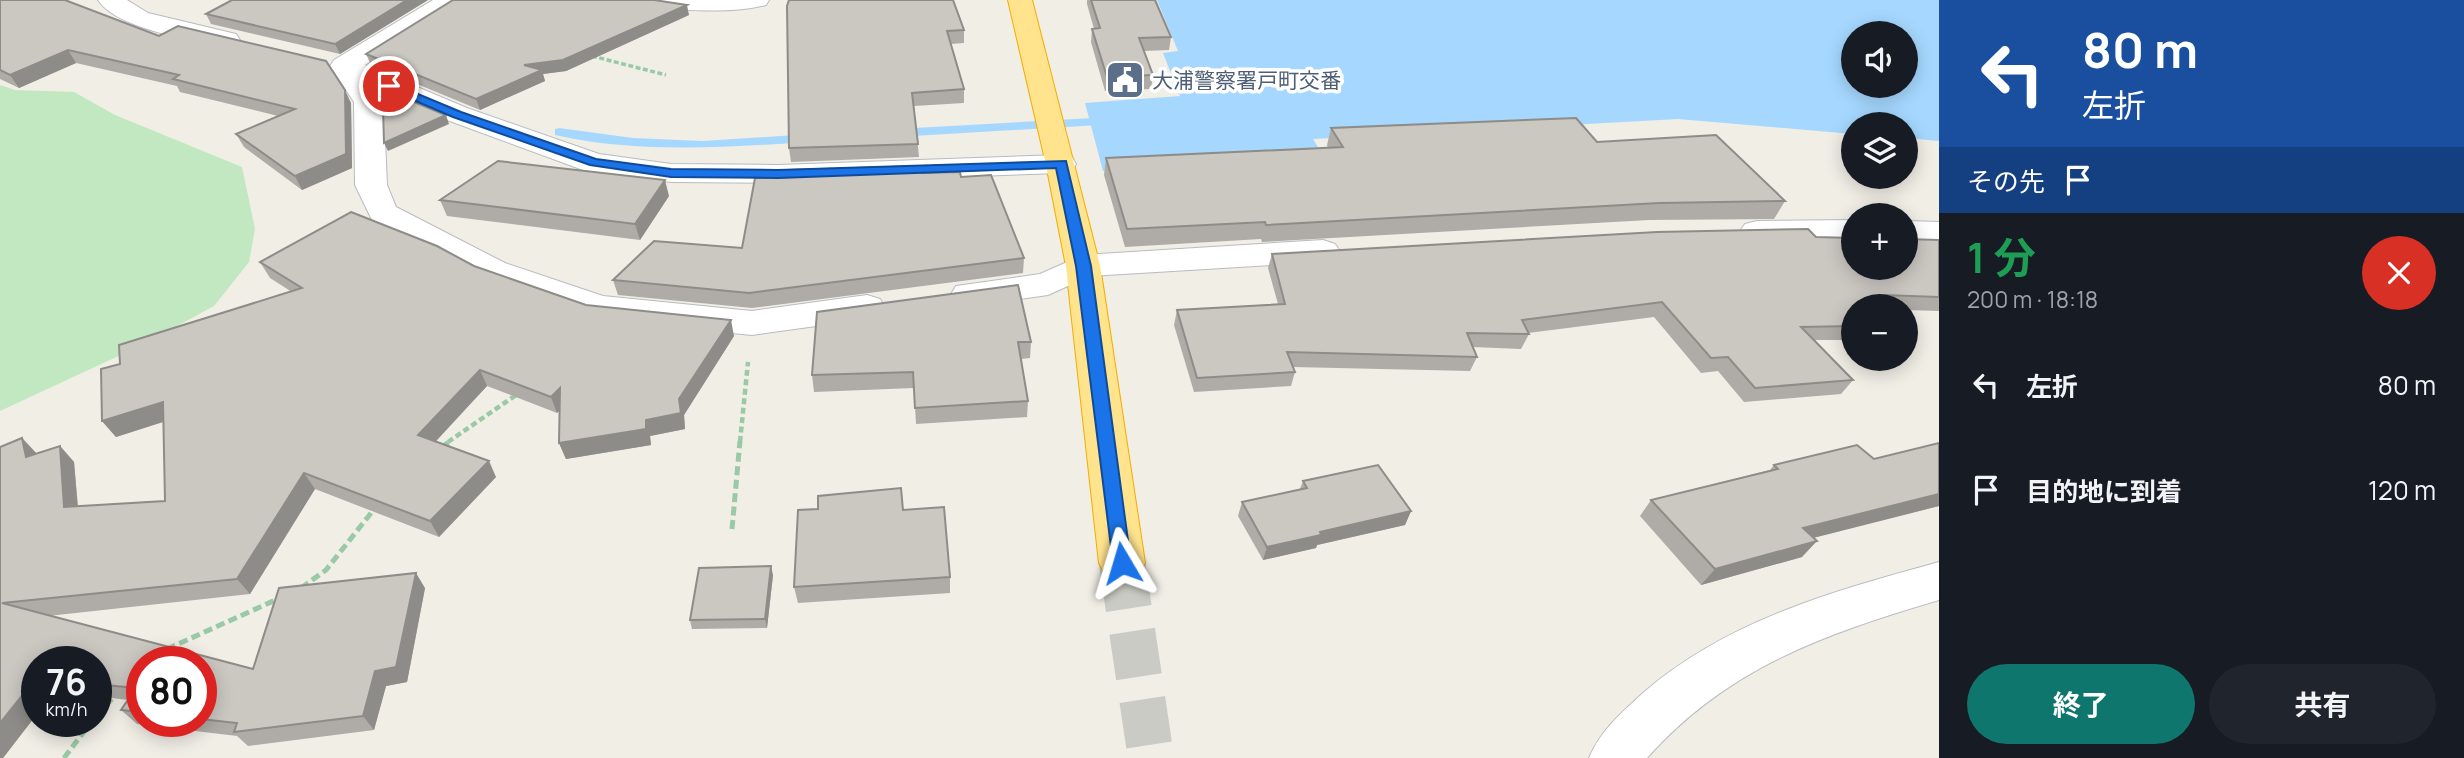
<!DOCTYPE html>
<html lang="ja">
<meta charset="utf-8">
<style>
:root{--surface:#171b24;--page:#20242c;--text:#f1f3f6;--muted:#9ea1a6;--accent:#0f766e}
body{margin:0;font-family:Manrope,"Noto Sans JP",sans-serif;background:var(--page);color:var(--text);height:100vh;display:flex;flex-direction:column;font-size:26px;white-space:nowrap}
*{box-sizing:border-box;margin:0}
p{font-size:23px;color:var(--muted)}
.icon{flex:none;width:38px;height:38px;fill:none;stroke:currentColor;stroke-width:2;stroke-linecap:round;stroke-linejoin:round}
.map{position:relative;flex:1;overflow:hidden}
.sheet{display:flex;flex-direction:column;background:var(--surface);width:525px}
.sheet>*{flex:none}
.top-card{background:#1a4fa0;color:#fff;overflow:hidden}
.controls{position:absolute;left:1841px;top:21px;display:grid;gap:14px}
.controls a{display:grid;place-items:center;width:77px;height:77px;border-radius:50%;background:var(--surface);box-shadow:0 4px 18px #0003;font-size:35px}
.speed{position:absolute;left:21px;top:646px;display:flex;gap:14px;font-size:35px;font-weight:700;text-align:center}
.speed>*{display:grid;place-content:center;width:91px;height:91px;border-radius:50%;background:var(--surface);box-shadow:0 4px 18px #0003;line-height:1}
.speed small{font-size:18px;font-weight:400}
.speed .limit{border:10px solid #d22;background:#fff;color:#111}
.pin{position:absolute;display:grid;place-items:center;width:60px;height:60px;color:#fff;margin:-30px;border:4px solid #fff;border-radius:50%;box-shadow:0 2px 7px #0007}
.me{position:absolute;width:77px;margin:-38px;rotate:353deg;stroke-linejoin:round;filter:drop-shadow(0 0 5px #0008)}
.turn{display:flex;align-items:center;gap:24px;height:147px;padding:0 28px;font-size:32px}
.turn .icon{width:91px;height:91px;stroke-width:2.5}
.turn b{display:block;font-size:49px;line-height:60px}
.then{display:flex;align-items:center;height:66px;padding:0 28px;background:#0003;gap:14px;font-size:26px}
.round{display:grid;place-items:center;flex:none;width:74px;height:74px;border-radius:37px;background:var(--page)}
.headline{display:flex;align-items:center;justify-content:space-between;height:119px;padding:0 28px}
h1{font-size:42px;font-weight:700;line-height:52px;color:#1e9e55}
.primary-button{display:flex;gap:14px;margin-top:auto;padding:14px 28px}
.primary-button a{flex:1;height:80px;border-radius:42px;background:var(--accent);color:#fff;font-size:28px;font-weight:700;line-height:80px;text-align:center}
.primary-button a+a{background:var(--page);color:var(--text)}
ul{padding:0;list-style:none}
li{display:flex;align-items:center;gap:21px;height:105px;padding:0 28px}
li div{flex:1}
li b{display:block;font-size:26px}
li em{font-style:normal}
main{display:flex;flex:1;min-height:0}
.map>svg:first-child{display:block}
.green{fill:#c1e8c1}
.water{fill:#a6d8ff;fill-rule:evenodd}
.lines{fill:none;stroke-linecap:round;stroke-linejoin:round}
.stream{fill:#a6d8ff;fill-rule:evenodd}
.highway-tunnel{stroke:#cbcbc5;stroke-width:46;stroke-dasharray:46 23;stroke-linecap:butt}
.street-casing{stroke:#b8bbbf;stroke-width:2}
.highway-casing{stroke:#f5ab00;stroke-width:2}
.path-far2{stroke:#9ac9a7;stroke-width:3.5;stroke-dasharray:5 2.5;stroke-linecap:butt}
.path-far1{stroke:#9ac9a7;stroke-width:4.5;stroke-dasharray:6 3.5;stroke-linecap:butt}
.path{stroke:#9ac9a7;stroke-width:5;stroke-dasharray:9 4.5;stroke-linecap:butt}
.street{fill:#fff;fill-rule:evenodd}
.highway{fill:#ffe38d;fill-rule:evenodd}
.wall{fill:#afaca7;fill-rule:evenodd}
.shaded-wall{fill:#8e8c88}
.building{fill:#cbc8c2;stroke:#8e8c88;stroke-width:2}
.route{fill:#1a73e8;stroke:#114b97;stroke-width:2}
.labels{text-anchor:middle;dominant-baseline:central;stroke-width:7;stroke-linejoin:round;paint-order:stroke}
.far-service-label{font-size:21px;fill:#4e5e75;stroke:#fff;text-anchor:start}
</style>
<main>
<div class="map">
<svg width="1939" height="758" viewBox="0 0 1939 758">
<rect width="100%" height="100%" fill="#f0eee5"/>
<path class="green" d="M0,85l15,5 59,2 41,23 127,52 13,62 -6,33 -35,44 -74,40 -140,65z"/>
<path class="water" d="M1157,0h782v141l-33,-3v-14h-53v10l-175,-15 -365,20 11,18 -221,14 -18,-68 95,-7 -17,-43 15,-2zM1853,33h53v53h-53z"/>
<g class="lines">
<g class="stream">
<path d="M1112,117l4,1v6l-220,13 -6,-4 6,-4z"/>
<path d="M559,128l74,10 70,3 108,-7 6,4 -6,4c-85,5 -172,12 -256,-7v-6z"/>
</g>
<path class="highway-tunnel" d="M1122,563l29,195"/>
<defs>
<g id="street">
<path d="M98,0h29l21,13 88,21 4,6 -4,6 -9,2c-35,-9 -109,-18 -129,-48z"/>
<path d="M433,0h30l-3,5 -95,60 102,43 132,46 72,10 107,1 283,-10 11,2 4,7 -4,7 -11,2 -283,10 -107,-1 -88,-12 -136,-50 -71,-30 6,12 2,15 3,68 9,22 109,56 98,33 149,15 115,-16 13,4 5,8 -5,8 -13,4 -115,16 -152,-15 -119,-41 -109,-59 -17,-35 -1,-83 -24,-36 4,-6z"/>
<path d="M630,0h139l-3,5c-40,10 -84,4 -124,2l-9,-2z"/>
<path d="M1853,220v20l-96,1 -12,-3 -5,-7 5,-7 12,-3z"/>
<path d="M1906,221l33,1v20l-33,-1z"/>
<path d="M1323,240l12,4 5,7 -5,7 -12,4 -233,14 -42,19 -79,11 -13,-4 -5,-8 5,-8 84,-12 43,-19z"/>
<path d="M1939,562v38c-114,34 -211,67 -292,158h-58c12,-28 32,-45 54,-65 84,-73 191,-102 296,-131z"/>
</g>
<path id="highway" d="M1008,0h24l68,266 45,297 -7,13 -16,6 -16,-6 -7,-13 -33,-297 -20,-102z"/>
</defs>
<use href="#street" class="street-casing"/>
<use href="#highway" class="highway-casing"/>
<path class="path-far2" d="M592,56l74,19"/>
<g class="path-far1">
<path d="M448,442l68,-47"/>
<path d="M740,442l8,-80"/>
</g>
<g class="path">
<path d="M441,448l9,-7"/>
<path d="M732,529l8,-88"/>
<path d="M301,588l25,-18 49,-62"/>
<path d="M167,649l113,-51"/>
<path d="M96,715l20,-20"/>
<path d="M64,758l28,-37"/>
</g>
<use href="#street" class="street"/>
<use href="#highway" class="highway"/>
</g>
<g class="wall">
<path d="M0,0l159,36 192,67 1,65 -50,22 -58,-43 -8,-13 42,-18 -98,-24 -3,-6 -101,-23 -57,25 -19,-9z"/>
<path d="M428,0l-88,54 -129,-30 -5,-10z"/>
<path d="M1087,0h68l16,37 -2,13 -25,1 9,24 -2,14 -46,2 -14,-49 1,-13h2l-7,-25z"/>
<path d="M787,6l177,24v13l-14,1 14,45v14l-50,3 5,51 -128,5 -2,-14z"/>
<path d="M689,15l-123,56 -23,3 2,7 -65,29 -109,-45 -5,-11z"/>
<path d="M1331,128l266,14 188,59 -11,18 -125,1 -387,22 -1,-3 -136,8 -21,-72 2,-17 222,-10 -1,-3z"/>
<path d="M922,173l39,4 63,81 -1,15 -271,35 -134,-13 -5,-15 129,-32z"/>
<path d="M669,196l-29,44 -193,-24 -7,-16z"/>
<path d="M1816,237l123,3v71l-33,-1v-4h-53v34h-38l38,40 -12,14 -97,8 -26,-31 -17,2 -47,-56 -126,16 1,1 -8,15 -48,-2 4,10 -7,14 -177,-4 2,5 -4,14 -97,6 -20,-67 3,-15 101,-6 -10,-36 4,-14z"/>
<path d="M260,262l214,4 112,39 148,31 -50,79 1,14 -35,7 1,9 -85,14 -7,-16 1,-33 -3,3 -70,-27 -52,55 61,36 -57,60 -124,-48 -65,105 -202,22 205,53 172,-81 -18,94 -21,4 -12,44 -126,16 -11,-10 -100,-12 -16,-14 7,-10 -32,-4v-34h-59v52l-34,44h-3v-311l22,-9 15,16 23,-8 14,16 4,44 87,-5 -2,-79 -47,15 -14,-16 18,-57 172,-72 -22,-14zM142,662h59v59h-59z"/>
<path d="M817,312l214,30 -1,16 -9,1 7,42 -1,16 -111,7 -2,-36 -100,4 -2,-17z"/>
<path d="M1874,459l65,47 -126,32 -11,19 -101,28 -61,-69 11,-16 119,-30 4,-5z"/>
<path d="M1303,481l108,30 -6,14 -88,20 -1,3 -53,12 -25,-44 4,-14 58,-13z"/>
<path d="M903,510l47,67v16l-152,10 -4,-16z"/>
<path d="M773,575l-6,53 -75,1 -2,-9z"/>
</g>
<g class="shaded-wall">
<path d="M407,0h21l-88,54 -5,-10z"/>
<path d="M687,5l2,10 -123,56 -23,3 2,7 -65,29 -4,-11 48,-34z"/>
<path d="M68,50l8,13 -57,25 -9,-13z"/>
<path d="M345,90l6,13 1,65 -50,22 -7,-14z"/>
<path d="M446,115l3,9 -61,27 -4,-8z"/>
<path d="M665,180l4,16 -29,44 -5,-16z"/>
<path d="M731,320l3,16 -50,79 1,14 -35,7 1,9 -85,14 -7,-16 87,-23 33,-21z"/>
<path d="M480,370l7,16 -60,65 -9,-16z"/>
<path d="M560,388l6,16 -9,9 -6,-16z"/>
<path d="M163,402l12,16 -59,19 -14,-16z"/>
<path d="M22,438l15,16 -11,3z"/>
<path d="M60,446l14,16 5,61 -15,-16z"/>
<path d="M489,461l7,16 -57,60 -9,-16z"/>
<path d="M304,473l11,16 -65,105 -13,-15z"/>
<path d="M1939,494v12l-150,38 14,-16z"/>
<path d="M1411,511l-6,14 -88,20 -1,3 -53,12 4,-13 53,-15z"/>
<path d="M1817,541l-15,16 -101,28 14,-16z"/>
<path d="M771,566l2,9 -6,53 -2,-9z"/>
<path d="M416,573l9,15 -18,94 -21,4 -12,44 -11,-14 12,-45z"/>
<path d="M36,677l1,37 -34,44h-3v-35z"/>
</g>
<g class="building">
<path d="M0,0h65l94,36 19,-10 148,35 19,29 1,64 -51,22 -59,-42 59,-25 -122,-30 6,-4 -111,-25 -58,25 -10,-5z"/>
<path d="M232,0h175l-72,44 -129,-30z"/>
<path d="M453,0h201l33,5 -124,55 -39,5 18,5 -66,29 -110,-45z"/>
<path d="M789,0h164l11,30 -17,1 17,58 -52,4 6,51 -129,4 -2,-142z"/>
<path d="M1091,0h64l16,37 -32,1 14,37 -46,2 -15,-48 8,-1z"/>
<path d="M378,87l65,27 3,1 -62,28 -1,-35z"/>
<path d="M1576,118l21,24 119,-7 69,66 -126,2 -393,22 -1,-3 -138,7 -21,-71 237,-11 -12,-19z"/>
<path d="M498,161l167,19 -30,44 -195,-24z"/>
<path d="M921,166l1,7 38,-1 1,5 30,-2 33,83 -275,35 -136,-13 41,-39 88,7 13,-70 35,-1v-7z"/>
<path d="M351,212l86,34 37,20 112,39 145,15 -52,79 2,14 -35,7v9l-87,14 1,-55 -9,9 -71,-27 -62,65 71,26 -59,60 -126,-48 -67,106 -235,24 251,66 26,-81 137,-15 -20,94 -21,4 -12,45 -129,16 3,-9 -36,-4v-57h-59v50l-21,-2 15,-22 -40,-4v-22h-59v15l-37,46v-276l22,-9 4,19 34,-11 4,61 101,-6 -2,-99 -61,19 -1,-52 19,-5 -1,-19 183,-57 -42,-26z"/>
<path d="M1808,229l8,8 37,1v30h53v-29l33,1v57l-55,-2 7,7h-10l4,4h-32v20l-52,1 52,53 -98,8 -27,-31 -17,1 -49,-56 -140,18 7,14 -62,-1 10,24 -190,-5 8,20 -98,6 -20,-68 108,-6 -13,-50 385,-22z"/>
<path d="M1018,285l13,57h-13l10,59 -113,7 -2,-36 -101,3 5,-63z"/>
<path d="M1939,443v51l-136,34 14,13 -102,28 -64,-69 127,-31 -4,-4 83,-20 17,14z"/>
<path d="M1378,465l33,46 -91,21 1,3 -54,12 -25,-45 65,-14 -4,-7z"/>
<path d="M901,488l2,22 41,-3 6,70 -156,10 4,-77 20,-1v-13z"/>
<path d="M771,566l-6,53 -75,1 9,-52z"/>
</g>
<path class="route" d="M389,82l72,30 135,47 75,10 107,1 288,-9 25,105 40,297 -2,6 -7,2 -6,-2 -3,-6 -37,-297 -20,-98 -278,10 -107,-1 -81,-12 -137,-48 -68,-29 -2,-2z"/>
<defs>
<symbol id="civic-square" viewBox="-11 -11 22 22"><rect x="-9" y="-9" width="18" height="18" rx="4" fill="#5c6f8a" stroke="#fff"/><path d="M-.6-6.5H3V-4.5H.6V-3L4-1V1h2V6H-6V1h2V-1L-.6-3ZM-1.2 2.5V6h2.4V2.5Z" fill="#fff"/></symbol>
</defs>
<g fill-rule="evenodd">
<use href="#civic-square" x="1103" y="58" width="44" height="44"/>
</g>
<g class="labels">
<g class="far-service-label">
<text x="1152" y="80">大浦警察署戸町交番</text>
</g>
</g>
</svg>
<div class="controls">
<a><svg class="icon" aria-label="sound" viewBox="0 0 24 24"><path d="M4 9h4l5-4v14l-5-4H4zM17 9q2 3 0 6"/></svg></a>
<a><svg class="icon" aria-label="layers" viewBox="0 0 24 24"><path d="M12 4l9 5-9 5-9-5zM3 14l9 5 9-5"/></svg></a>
<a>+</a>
<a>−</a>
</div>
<div class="speed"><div>76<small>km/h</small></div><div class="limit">80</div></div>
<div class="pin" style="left:389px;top:86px;background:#d93025"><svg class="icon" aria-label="arrive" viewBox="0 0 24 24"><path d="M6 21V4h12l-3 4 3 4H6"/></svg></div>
<svg class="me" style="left:1122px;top:563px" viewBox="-20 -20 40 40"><path d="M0-17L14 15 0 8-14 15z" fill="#1a73e8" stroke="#fff" stroke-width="4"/></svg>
</div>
<section class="sheet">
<div class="top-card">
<div class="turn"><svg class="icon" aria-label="left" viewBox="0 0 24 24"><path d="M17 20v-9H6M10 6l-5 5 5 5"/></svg><div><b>80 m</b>左折</div></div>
<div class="then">その先<svg class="icon" aria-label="arrive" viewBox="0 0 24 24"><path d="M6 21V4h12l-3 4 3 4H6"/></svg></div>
</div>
<div class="headline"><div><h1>1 分</h1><p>200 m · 18:18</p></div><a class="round" style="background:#d93025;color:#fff"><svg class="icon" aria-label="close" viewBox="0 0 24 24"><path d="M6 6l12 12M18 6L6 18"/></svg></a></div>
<ul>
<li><svg class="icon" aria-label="left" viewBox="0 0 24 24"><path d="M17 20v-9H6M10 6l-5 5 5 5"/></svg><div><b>左折</b></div><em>80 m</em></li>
<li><svg class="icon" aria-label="arrive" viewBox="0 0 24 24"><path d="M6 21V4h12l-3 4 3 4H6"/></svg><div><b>目的地に到着</b></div><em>120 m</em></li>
</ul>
<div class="primary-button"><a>終了</a><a>共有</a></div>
</section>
</main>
